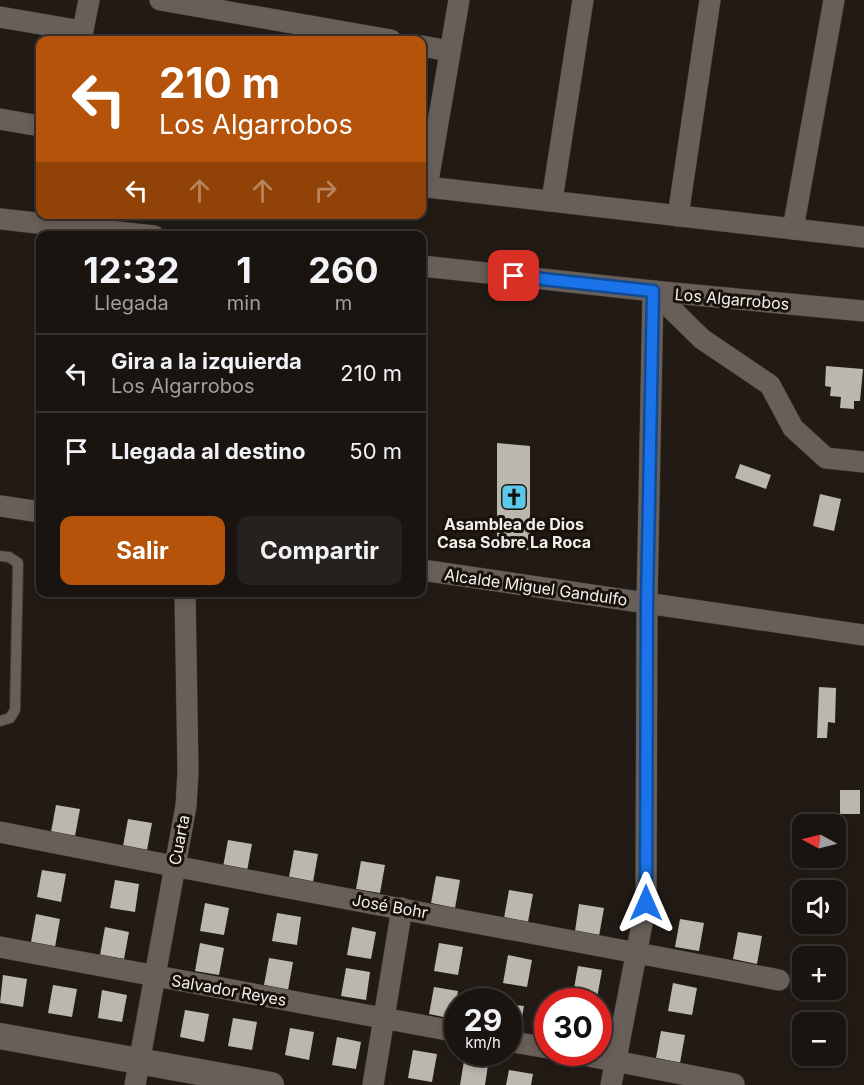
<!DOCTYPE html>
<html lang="es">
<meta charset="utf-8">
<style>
:root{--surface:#1a1410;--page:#27211e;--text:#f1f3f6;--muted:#9f9e9f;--line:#383330;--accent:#b45309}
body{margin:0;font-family:Inter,sans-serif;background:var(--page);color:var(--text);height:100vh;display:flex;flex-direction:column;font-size:22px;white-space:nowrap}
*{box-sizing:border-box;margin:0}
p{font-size:20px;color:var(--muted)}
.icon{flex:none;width:33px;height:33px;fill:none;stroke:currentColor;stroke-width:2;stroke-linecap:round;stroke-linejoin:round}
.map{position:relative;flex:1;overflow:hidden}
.drawer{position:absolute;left:36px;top:231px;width:390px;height:366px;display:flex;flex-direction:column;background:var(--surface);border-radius:12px;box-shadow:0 3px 9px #0003,0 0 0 2px var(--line)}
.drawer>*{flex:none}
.banner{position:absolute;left:36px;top:36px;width:390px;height:183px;border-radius:12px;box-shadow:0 3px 9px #0003,0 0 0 2px var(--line);background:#b45309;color:#fff;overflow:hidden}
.needle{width:39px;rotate:277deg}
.tools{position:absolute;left:792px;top:814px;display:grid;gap:12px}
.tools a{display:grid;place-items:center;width:54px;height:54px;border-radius:12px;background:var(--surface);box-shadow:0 3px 9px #0003,0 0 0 2px var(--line);font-size:30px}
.speed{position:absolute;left:444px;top:988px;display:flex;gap:12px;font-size:30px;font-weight:700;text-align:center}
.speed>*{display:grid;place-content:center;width:78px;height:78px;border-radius:50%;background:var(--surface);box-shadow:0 3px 9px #0003,0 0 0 2px var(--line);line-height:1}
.speed small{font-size:15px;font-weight:400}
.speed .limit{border:9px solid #d22;background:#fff;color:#111}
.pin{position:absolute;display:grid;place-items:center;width:51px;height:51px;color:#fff;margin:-26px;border-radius:12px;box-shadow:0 3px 9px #0006}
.me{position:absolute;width:66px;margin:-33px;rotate:0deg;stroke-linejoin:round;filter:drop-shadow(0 0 4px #0008)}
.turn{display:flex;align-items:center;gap:21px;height:126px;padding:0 24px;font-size:27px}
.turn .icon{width:78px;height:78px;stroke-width:2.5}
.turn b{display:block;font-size:42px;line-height:51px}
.lanes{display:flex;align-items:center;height:57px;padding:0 24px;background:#0003;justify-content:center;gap:30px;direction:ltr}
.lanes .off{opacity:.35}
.eta{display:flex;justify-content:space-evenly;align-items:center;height:102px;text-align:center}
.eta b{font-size:36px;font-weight:700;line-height:42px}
.cta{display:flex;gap:12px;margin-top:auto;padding:12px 24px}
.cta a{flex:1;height:69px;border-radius:12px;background:var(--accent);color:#fff;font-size:24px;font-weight:700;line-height:69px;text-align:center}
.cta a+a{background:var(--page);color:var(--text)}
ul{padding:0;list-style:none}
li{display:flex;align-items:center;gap:18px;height:78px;padding:0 24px;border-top:2px solid var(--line)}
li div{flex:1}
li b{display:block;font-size:22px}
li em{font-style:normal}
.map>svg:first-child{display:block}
.building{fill:#bab7ac}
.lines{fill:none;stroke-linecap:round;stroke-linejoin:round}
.service-casing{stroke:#3a3531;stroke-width:12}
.minor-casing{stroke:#3a3531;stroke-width:22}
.tertiary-casing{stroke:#3a3531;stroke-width:27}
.service{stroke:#685f58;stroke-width:10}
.minor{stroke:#685f58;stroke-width:21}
.tertiary{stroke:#685f58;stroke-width:26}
.route-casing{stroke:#114b97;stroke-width:15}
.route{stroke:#1a73e8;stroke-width:10}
.labels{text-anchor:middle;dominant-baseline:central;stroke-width:6;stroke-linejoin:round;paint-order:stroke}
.street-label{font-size:16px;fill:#f4efeb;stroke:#19120c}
.poi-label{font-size:16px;font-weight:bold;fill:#f4efeb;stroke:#19120c}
</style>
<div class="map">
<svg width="864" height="1085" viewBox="0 0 864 1085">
<rect width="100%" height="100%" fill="#221b15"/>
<g class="building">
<path d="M826,366l37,3 -3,32h-6v8l-14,-1 1,-11 -11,-1 1,-9 -6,-1z"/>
<path d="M497,443l33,3v104l-33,-1z"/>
<path d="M740,464l31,11 -5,14 -31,-11z"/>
<path d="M820,494l21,5 -7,32 -21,-5z"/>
<path d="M819,687l17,1 -1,35 -7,-1 -1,16h-10z"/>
<rect x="840" y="790" width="20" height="24"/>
<path d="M56,805l24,4 -5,27 -24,-4z"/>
<path d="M128,819l24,4 -5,27 -24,-4z"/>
<path d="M228,840l24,4 -5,27 -24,-4z"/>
<path d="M294,850l24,4 -5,28 -24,-5z"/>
<path d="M361,861l24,4 -5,28 -24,-4z"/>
<path d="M42,870l24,4 -5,28 -24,-5z"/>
<path d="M436,876l24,4 -5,28 -24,-5z"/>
<path d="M115,880l24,4 -4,28 -25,-4z"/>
<path d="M509,890l24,4 -5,28 -24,-4z"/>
<path d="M205,903l24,5 -5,27 -24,-4z"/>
<path d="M579,904l25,4 -5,28 -24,-5z"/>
<path d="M277,913l24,4 -4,28 -25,-4z"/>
<path d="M36,914l24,5 -5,28 -24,-5z"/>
<path d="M680,919l24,4 -5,28 -24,-4z"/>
<path d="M105,927l24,5 -5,27 -24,-4z"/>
<path d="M352,927l24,5 -5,27 -24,-4z"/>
<path d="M738,932l24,4 -5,28 -24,-5z"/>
<path d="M200,943l24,5 -5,27 -24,-4z"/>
<path d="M439,943l24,4 -5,28 -24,-4z"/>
<path d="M508,955l24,5 -5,27 -24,-4z"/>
<path d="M269,958l24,4 -5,28 -24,-5z"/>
<path d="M578,966l24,4 -5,28 -24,-4z"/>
<path d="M346,968l24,4 -4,28 -25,-4z"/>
<path d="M3,975l24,4 -4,28 -23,-4z"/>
<path d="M673,983l24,5 -5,27 -24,-4z"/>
<path d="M53,985l24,4 -5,28 -24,-4z"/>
<path d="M434,987l24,4 -5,28 -24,-5z"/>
<path d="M102,990l25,5 -5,27 -24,-4z"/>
<path d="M508,1004l16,2 -5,28 -11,-2z"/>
<path d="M185,1010l24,4 -5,28 -24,-5z"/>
<path d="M233,1018l24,4 -5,28 -24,-4z"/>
<path d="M290,1028l24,4 -5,28 -24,-5z"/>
<path d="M661,1031l24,4 -5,28 -24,-5z"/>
<path d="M337,1037l24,5 -5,27 -24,-4z"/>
<path d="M413,1050l24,4 -5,28 -24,-4z"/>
<path d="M464,1061l24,4 -3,20h-25z"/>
<path d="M509,1070l24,4 -2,11h-25z"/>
</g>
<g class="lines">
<defs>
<path id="service" d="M0,556l9,1 9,6 -3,147 -5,8 -10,3"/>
<g id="minor">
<path d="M160,0l231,40"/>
<path d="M459,0l-32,187 437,50"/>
<path d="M0,17l82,14"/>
<path d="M81,40l8,-40"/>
<path d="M422,46l27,5"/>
<path d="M0,119l40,7"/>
<path d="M552,200l31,-200"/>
<path d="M678,216l32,-216"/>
<path d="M0,219l154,17"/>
<path d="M793,229l41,-229"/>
<path d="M422,266l231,25 211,20"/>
<path d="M653,291l49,48 68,46 23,43 33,30 38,4"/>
<path d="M0,506l40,6"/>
<path d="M422,570l442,65"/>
<path d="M0,832c259,52 519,98 779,148"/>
<path d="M0,947l458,85"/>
<path d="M508,1041l40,7"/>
<path d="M573,1053l161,31"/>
<path d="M135,1085l51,-279 2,-34 -3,-180"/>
<path d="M373,1085l29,-177"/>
<path d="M611,1085l35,-182 1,-300 6,-312"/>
</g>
<path id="tertiary" d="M0,1036l271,49"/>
</defs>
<use href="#service" class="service-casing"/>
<use href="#minor" class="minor-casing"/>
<use href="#tertiary" class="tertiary-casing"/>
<use href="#service" class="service"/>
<use href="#minor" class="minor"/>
<use href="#tertiary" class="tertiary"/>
</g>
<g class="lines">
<defs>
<path id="route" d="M514,276l139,15 -6,312 -1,300"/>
</defs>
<use href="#route" class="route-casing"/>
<use href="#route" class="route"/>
</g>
<defs>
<symbol id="church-square" viewBox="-11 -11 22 22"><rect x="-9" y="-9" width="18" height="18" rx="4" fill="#5cc7e8" stroke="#19120c"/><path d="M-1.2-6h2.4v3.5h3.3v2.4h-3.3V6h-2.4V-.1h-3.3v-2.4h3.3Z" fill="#111"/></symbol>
</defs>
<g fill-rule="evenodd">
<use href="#church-square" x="499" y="482" width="30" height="30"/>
</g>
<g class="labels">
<g class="street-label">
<text transform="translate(732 299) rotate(5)">Los Algarrobos</text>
<text transform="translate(536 587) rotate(8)">Alcalde Miguel Gandulfo</text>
<text transform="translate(179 840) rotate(-79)">Cuarta</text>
<text transform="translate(390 906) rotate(10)">José Bohr</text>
<text transform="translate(229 990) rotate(10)">Salvador Reyes</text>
</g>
<g class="poi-label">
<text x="514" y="524">Asamblea de Dios<tspan x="514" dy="18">Casa Sobre La Roca</tspan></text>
</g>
</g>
</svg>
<div class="tools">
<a><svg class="needle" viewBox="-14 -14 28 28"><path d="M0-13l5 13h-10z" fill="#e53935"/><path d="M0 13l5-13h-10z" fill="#9f9e9f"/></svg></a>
<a><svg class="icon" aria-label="sound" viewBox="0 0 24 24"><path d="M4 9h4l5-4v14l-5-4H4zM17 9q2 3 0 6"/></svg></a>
<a>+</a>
<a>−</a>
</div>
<div class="speed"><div>29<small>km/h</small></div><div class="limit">30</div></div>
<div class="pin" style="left:514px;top:276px;background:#d93025"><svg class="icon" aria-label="arrive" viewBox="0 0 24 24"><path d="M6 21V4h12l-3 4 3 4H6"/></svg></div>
<svg class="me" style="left:646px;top:903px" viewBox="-20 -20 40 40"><path d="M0-17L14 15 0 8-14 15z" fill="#1a73e8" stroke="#fff" stroke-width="4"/></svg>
<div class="banner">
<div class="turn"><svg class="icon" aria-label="left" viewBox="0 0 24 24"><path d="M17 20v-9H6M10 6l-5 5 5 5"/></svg><div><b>210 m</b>Los Algarrobos</div></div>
<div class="lanes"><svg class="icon" aria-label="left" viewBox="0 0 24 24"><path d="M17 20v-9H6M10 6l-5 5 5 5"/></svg><svg class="icon off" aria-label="ahead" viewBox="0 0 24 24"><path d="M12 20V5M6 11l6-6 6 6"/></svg><svg class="icon off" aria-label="ahead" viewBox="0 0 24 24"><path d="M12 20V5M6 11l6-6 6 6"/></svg><svg class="icon off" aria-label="right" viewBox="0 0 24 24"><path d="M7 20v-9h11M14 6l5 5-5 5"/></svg></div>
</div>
<section class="drawer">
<div class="eta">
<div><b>12:32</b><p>Llegada</p></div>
<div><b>1</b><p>min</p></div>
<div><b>260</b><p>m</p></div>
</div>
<ul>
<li><svg class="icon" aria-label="left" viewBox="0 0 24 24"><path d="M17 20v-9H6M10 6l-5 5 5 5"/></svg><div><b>Gira a la izquierda</b><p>Los Algarrobos</p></div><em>210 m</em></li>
<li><svg class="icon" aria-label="arrive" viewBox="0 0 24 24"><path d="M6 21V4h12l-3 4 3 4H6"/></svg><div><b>Llegada al destino</b></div><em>50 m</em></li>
</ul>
<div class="cta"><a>Salir</a><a>Compartir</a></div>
</section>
</div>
